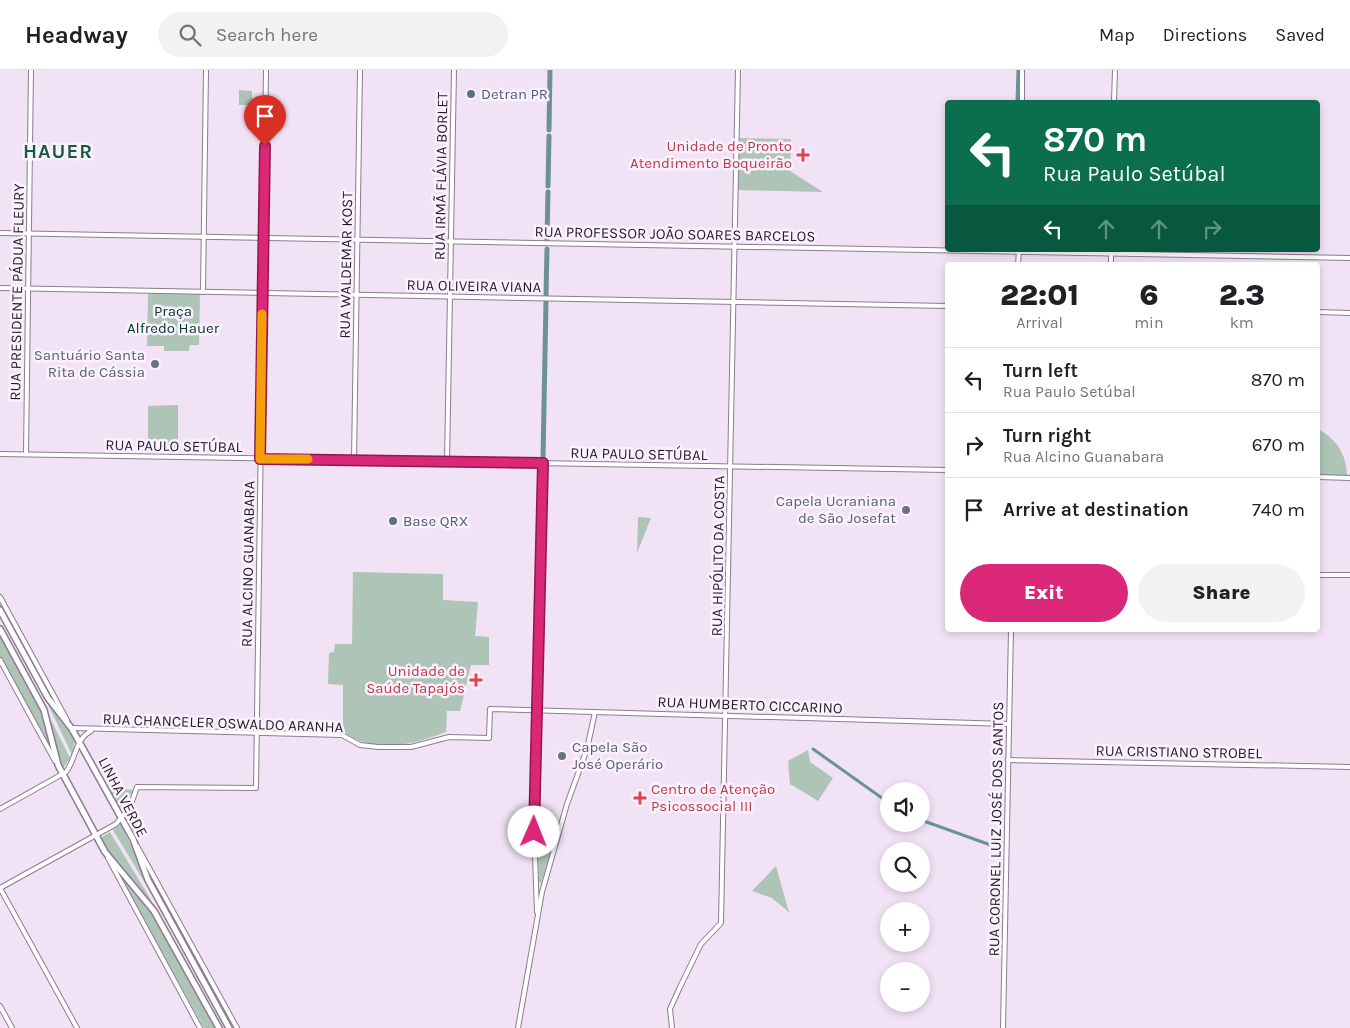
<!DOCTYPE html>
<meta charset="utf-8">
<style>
:root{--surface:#fff;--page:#f2f2f2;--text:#202124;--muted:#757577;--line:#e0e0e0;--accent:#db2777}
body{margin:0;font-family:Karla,sans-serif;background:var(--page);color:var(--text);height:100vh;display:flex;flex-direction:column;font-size:19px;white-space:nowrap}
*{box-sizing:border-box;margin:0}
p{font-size:16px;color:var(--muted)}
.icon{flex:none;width:28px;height:28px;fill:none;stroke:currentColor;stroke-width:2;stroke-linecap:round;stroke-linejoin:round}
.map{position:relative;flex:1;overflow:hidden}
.panel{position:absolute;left:945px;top:192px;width:375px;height:370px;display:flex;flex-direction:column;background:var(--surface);border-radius:5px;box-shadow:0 2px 8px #0003}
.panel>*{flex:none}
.hud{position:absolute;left:945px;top:30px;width:375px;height:152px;border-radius:5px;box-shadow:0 2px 8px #0003;background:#0b6e4f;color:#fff;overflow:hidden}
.tools{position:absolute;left:880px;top:712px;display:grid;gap:10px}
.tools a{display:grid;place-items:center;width:50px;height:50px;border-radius:50%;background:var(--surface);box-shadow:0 2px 8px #0003;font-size:25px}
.pin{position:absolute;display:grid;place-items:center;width:42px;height:42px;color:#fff;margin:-51px -21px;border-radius:50% 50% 50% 0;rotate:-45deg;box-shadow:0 0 5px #0007}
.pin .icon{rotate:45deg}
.me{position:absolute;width:55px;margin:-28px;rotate:1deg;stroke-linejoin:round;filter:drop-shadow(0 0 4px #0008)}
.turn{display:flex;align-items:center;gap:18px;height:105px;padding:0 15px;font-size:22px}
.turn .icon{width:65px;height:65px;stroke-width:2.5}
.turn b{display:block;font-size:35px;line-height:42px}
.lanes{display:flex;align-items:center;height:48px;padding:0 15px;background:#0003;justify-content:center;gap:25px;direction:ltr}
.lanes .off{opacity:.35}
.eta{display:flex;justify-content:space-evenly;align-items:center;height:85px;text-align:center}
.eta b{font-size:30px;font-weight:800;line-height:35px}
.cta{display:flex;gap:10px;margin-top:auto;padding:10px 15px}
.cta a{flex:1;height:58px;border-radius:30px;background:var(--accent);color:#fff;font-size:20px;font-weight:800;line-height:58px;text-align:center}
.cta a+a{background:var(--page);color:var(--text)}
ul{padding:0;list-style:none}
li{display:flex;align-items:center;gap:15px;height:65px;padding:0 15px;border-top:1px solid var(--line)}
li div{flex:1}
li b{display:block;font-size:19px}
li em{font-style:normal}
header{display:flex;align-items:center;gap:30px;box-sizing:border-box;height:70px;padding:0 25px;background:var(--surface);border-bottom:1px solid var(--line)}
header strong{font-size:24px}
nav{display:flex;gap:28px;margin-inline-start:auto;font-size:18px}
.search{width:350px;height:45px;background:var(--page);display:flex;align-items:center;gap:12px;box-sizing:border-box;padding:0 18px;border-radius:28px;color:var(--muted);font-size:19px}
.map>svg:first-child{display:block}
.green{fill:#adc4b7}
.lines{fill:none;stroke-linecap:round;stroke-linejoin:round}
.canal{stroke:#6c9299;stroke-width:3}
.river{stroke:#6c9299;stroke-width:5}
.secondary-casing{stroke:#8c7c8f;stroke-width:6}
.highway-casing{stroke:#8c7c8f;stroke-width:8}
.secondary{stroke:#fff;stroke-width:4}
.highway{stroke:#fff;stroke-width:5}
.route-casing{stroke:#8e194d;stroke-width:12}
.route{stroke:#db2777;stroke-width:9}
.slow{stroke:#f59e0b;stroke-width:9}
.service-dot{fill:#5c6f8a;stroke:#fcf1fe;stroke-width:2}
.health-dot{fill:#e0444e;stroke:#fcf1fe;stroke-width:2}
.worship-dot{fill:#6b7280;stroke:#fcf1fe;stroke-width:2}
.labels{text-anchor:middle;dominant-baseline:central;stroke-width:5;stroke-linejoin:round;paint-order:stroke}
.service-label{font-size:15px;fill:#4e5e75;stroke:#fcf1fe;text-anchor:start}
.health-label{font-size:15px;fill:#be3a42;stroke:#fcf1fe;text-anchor:end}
.street-label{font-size:15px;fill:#231d25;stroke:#fcf1fe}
.park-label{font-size:15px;fill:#004028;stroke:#fcf1fe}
.worship-label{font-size:15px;fill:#5b616d;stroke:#fcf1fe;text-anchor:end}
.district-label{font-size:20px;font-weight:bold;letter-spacing:1px;fill:#195a3f;stroke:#fcf1fe}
</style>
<header>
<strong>Headway</strong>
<div class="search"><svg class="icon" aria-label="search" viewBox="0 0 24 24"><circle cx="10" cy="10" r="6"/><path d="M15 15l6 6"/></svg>Search here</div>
<nav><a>Map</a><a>Directions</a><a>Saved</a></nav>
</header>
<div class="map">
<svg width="1350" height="958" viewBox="0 0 1350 958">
<rect width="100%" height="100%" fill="#f2e2f6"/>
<g class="green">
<path d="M239,20l13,1v14h-13z"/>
<path d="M737,68l54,1 -1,32 33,21 -87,-2z"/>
<path d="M148,224h52l-1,51h-9l-1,6h-25v-5h-17z"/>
<path d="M178,335v46h-30v-45z"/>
<path d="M1318,359c19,11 28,24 29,47l-29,-1z"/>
<path d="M638,447l13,1 -14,35z"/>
<path d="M353,502l90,2v26l35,2 -3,34 14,1v28h-18l-11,46h-13l-1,21c-32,12 -73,24 -103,-1v-46l-15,-1 1,-31 5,-1 1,-8h17z"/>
<path d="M0,530l61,111 -13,-18 -48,-87z"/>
<path d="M0,564l40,75 10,39 -50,-92z"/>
<path d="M45,628l30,42 -3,15z"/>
<path d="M41,630l29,58 -7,10z"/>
<path d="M808,680l2,12 23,16 -15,23 -28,-17 -2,-23z"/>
<path d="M110,718l23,2 -11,24 -14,-24z"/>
<path d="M121,754l39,84 -47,-78z"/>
<path d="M110,762l47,78 -51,-61 -6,-11z"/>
<path d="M540,762l14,4 1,3 -14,44 -2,-1 -2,-49z"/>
<path d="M144,793l91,165h-4l-81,-149z"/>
<path d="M776,796l12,43 2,4 -18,-15 -20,-7z"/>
<path d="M120,806c43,41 67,100 96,152h-12z"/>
</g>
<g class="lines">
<g class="canal">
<path d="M813,679l76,54"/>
<path d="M921,750l78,28"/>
</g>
<g class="river">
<path d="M1018,32l1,-32"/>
<path d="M549,60l1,-60"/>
<path d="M548,116l1,-50"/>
<path d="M547,169l1,-47"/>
<path d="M546,226l1,-47"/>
<path d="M543,389l3,-158"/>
</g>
<defs>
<g id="secondary">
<path d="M1022,32v-32"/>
<path d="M1114,32l1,-32"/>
<path d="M0,163l1350,25"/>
<path d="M1018,195l1,-15"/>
<path d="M1111,195v-15"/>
<path d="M0,218l948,18"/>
<path d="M203,222l3,-222"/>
<path d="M1318,242l32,1"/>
<path d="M0,384l948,16"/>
<path d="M26,384l5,-384"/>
<path d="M354,390l6,-390"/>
<path d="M447,392l7,-392"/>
<path d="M1318,407l32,1"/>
<path d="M1318,505h32"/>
<path d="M0,527l67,123"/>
<path d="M0,590l55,101"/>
<path d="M72,658l270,7 18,10 18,2h33l38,-10 40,1 1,-29 519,15"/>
<path d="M1008,690l342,7"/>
<path d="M0,739l66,-37c10,-13 9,-33 25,-41"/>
<path d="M137,776l100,182"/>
<path d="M108,788l92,170"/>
<path d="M0,818l116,-64 14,-17 7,-20 119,1 10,-718"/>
<path d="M0,818l77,140"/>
<path d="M537,842l-3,-84 9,-365"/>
<path d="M0,936l12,22"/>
<path d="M518,958l24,-136 25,-88 20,-55 8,-37"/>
<path d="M672,958l-2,-19 10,-22 21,-43 20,-21 17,-853"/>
<path d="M1003,958l8,-398"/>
</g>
<g id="highway">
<path d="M0,540l48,88 24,31 61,110 15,41 81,148"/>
<path d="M0,559l44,81 14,55 47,87 49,59 65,117"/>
</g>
</defs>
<use href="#secondary" class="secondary-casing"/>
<use href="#highway" class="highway-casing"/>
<use href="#secondary" class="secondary"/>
<use href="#highway" class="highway"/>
</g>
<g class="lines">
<defs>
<path id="route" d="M265,76l-5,313 283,4 -9,369"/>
</defs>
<use href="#route" class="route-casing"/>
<use href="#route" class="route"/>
<path class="slow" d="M262,244l-2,145h48"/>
</g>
<g class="service-dot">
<circle cx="471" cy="24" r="5"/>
<circle cx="393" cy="451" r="5"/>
</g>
<g class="health-dot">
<path d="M800.5 77.5h5v5h5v5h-5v5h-5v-5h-5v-5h5z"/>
<path d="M473.5 602.5h5v5h5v5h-5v5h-5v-5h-5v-5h5z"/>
<path d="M637.5 720.5h5v5h5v5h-5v5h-5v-5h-5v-5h5z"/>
</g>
<g class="worship-dot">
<circle cx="155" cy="294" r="5"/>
<circle cx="906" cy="440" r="5"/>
<circle cx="562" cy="686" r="5"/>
</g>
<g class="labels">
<g class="service-label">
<text x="481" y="24">Detran PR</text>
<text x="403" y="451">Base QRX</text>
</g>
<g class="health-label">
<text x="792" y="76">Unidade de Pronto<tspan x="792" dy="17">Atendimento Boqueirão</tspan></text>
<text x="465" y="601">Unidade de<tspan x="465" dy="17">Saúde Tapajós</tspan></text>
<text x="651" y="719" text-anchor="start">Centro de Atenção<tspan x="651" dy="17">Psicossocial III</tspan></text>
</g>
<g class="street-label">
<text transform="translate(441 106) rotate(-89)">RUA IRMÃ FLÁVIA BORLET</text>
<text transform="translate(675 164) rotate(1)">RUA PROFESSOR JOÃO SOARES BARCELOS</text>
<text transform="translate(346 195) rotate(-89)">RUA WALDEMAR KOST</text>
<text transform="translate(474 216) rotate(1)">RUA OLIVEIRA VIANA</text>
<text transform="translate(17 222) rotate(-89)">RUA PRESIDENTE PÁDUA FLEURY</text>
<text transform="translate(174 376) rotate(1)">RUA PAULO SETÚBAL</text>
<text transform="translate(639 384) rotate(1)">RUA PAULO SETÚBAL</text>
<text transform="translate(718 486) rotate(-89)">RUA HIPÓLITO DA COSTA</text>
<text transform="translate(248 494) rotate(-89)">RUA ALCINO GUANABARA</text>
<text transform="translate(750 635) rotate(2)">RUA HUMBERTO CICCARINO</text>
<text transform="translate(223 653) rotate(2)">RUA CHANCELER OSWALDO ARANHA</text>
<text transform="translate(1179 682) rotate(1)">RUA CRISTIANO STROBEL</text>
<text transform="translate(123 727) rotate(62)">LINHA VERDE</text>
<text transform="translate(996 759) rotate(-89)">RUA CORONEL LUIZ JOSÉ DOS SANTOS</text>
</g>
<g class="park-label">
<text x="173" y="241">Praça<tspan x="173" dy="17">Alfredo Hauer</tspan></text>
</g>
<g class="worship-label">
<text x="145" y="285">Santuário Santa<tspan x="145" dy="17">Rita de Cássia</tspan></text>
<text x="896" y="431">Capela Ucraniana<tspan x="896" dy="17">de São Josefat</tspan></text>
<text x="572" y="677" text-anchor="start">Capela São<tspan x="572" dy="17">José Operário</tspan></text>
</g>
<g class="district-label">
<text x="58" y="81">HAUER</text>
</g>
</g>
</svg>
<div class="tools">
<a><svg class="icon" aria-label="sound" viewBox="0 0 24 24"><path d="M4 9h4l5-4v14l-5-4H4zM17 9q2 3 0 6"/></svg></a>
<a><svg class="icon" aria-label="search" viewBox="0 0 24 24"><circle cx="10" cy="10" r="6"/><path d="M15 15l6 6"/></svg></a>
<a>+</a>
<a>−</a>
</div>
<div class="pin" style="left:265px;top:76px;background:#d93025"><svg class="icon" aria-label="arrive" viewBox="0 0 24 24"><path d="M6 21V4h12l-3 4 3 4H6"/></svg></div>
<svg class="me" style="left:534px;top:762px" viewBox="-20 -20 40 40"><circle r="19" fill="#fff"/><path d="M0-13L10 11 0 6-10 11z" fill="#db2777"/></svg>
<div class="hud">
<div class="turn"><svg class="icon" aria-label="left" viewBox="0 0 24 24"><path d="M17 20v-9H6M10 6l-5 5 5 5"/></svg><div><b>870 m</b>Rua Paulo Setúbal</div></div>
<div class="lanes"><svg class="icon" aria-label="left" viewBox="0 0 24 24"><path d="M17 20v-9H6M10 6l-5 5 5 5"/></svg><svg class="icon off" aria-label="ahead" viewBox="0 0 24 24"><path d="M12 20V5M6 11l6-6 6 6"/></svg><svg class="icon off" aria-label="ahead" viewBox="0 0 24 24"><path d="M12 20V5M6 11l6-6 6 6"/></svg><svg class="icon off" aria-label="right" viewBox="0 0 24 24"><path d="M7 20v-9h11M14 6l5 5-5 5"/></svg></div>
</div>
<section class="panel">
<div class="eta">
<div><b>22:01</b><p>Arrival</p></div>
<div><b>6</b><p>min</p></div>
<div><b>2.3</b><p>km</p></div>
</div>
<ul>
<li><svg class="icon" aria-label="left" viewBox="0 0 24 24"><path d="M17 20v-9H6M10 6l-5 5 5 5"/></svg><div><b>Turn left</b><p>Rua Paulo Setúbal</p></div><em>870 m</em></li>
<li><svg class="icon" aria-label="right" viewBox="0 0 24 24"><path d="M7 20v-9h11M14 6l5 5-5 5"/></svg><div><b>Turn right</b><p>Rua Alcino Guanabara</p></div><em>670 m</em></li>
<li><svg class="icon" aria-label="arrive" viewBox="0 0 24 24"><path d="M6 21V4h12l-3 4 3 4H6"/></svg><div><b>Arrive at destination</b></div><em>740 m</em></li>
</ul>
<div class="cta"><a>Exit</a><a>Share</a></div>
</section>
</div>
